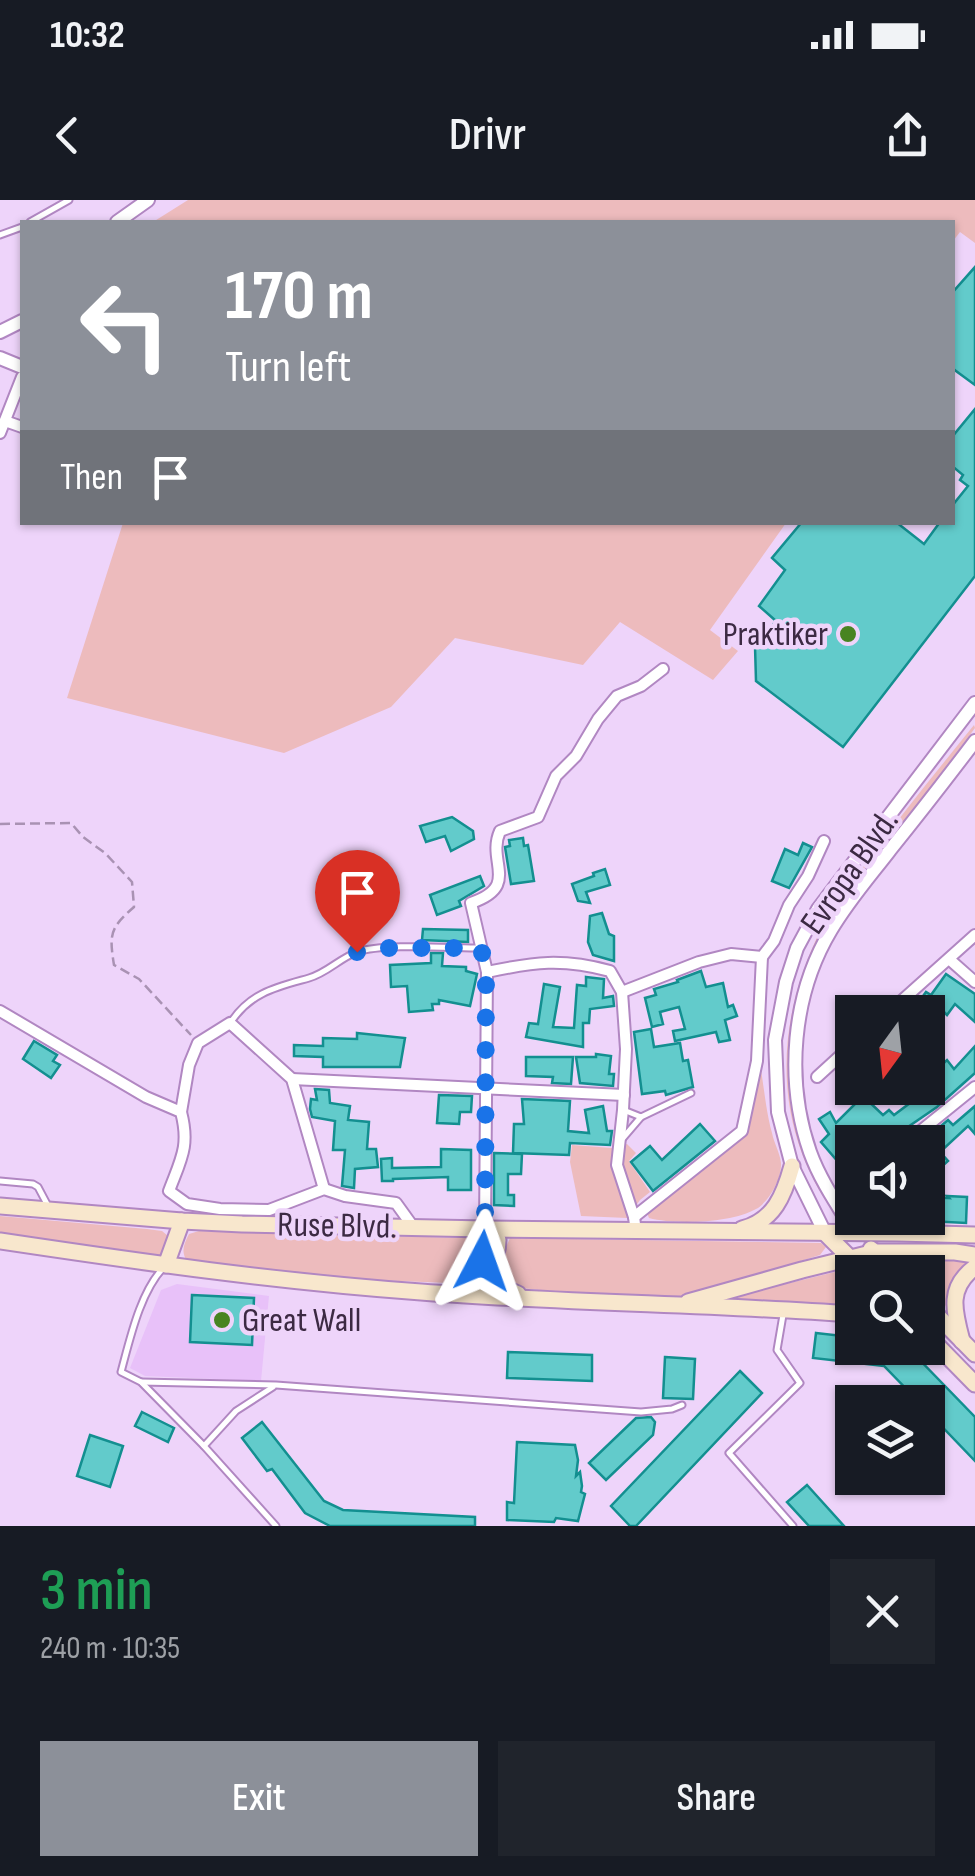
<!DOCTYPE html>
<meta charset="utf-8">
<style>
:root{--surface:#171b24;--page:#20242c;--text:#f1f3f6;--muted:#9ea1a6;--accent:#8c9099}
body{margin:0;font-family:"Sofia Sans Condensed",sans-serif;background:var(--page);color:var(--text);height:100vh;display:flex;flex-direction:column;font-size:38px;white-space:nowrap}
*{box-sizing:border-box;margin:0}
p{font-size:32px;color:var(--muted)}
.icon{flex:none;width:55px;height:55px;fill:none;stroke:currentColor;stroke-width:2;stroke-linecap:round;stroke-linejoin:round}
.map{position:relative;height:1326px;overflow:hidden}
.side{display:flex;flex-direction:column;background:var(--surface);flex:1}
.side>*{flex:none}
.banner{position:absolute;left:20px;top:20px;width:935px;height:305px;border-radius:0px;box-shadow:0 2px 8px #0004;background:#8c9099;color:#fff;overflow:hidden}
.needle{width:65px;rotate:195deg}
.buttons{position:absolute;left:835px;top:795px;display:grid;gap:20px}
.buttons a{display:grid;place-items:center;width:110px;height:110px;border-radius:0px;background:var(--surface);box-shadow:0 2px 8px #0004;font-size:50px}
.pin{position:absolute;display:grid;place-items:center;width:85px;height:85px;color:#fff;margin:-102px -42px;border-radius:50% 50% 50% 0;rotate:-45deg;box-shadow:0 0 10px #0007}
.pin .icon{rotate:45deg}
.me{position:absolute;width:110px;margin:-55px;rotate:4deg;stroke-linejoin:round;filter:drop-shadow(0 0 8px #0008)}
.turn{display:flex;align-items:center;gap:35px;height:210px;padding:0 40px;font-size:45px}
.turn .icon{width:130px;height:130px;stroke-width:2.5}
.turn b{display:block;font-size:70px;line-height:85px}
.then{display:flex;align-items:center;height:95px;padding:0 40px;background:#0003;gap:20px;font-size:38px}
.round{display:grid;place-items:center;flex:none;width:105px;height:105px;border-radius:0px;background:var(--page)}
.summary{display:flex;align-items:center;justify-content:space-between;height:170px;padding:0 40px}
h1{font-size:60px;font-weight:600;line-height:75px;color:#1e9e55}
.button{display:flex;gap:20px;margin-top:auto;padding:20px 40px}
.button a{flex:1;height:115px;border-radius:0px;background:var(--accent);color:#fff;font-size:40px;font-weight:600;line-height:115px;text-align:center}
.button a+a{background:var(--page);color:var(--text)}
.status{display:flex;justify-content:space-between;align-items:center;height:70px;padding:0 50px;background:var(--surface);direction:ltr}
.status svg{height:28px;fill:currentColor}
header{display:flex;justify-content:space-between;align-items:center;height:130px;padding:0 40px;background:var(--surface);font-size:45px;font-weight:600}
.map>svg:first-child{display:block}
.built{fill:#e8c1f9}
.green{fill:#edbbbd}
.building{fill:#62cbcb;stroke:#138f90;stroke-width:2.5}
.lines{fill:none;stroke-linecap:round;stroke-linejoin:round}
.service-casing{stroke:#b187c2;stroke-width:9}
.minor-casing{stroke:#b187c2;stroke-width:14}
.tertiary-casing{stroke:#b187c2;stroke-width:16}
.secondary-casing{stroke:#b187c2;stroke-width:19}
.path{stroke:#a992b3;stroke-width:2.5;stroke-dasharray:10 5;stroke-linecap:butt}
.service{stroke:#fff;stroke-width:5}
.minor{stroke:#fff;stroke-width:10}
.tertiary{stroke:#fff;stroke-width:12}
.secondary{stroke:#f8e7cd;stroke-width:15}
.route{stroke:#1a73e8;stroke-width:18;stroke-dasharray:0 32.4}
.poi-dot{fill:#488421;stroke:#eed4fa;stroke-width:4}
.labels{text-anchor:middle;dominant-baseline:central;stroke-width:9;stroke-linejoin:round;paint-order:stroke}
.poi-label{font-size:35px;fill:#3c2a43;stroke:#eed4fa;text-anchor:end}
.street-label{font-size:35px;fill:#3c2a43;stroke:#eed4fa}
</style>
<div class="status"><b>10:32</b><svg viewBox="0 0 49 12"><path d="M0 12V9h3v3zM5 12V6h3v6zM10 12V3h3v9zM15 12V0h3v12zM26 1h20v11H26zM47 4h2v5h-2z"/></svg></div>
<header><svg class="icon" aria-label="back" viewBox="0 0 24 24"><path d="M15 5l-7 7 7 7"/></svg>Drivr<svg class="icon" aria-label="share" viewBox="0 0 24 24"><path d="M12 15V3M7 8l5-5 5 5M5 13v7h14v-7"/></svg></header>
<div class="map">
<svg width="975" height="1326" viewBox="0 0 975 1326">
<rect width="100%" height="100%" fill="#eed4fa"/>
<path class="built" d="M177,1084l92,12 -8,85 -116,-5 -15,-8 31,-78z"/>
<g class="green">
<path d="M188,0h787v43l-15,-11 -7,9 -1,-19h-799z"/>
<path d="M123,323v-1l663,1 -76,107 28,21 -25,29 -93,-58 -37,43 -128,-27 -64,69 -107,46 -217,-55z"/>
<path d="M974,525l1,3 -105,140 -63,111 -15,116 42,114 -2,1c-61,-87 -57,-190 -10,-283 12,-23 28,-43 43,-63 35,-48 72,-93 109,-139z"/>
<path d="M760,864c4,23 6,47 12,69 2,10 8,20 9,30 1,15 -12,39 -25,46 -24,14 -81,16 -107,9l-2,-5 96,-76z"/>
<path d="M627,944l9,9 -7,8 21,31 -10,8 -13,18 -46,-2 -11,-54 2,-17 40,3z"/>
<path d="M0,1016l147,13 15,2 6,5 -9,22 -159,-22z"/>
<path d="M199,1031l268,7 9,31c-7,10 -16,11 -27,14l-100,-4 -161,-17c-8,-10 -4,-18 1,-28z"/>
<path d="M510,1038l311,5 5,4 -6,8 -109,34 -35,8 -35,3 -120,-12 -18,-6 -7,-12z"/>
<path d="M922,1059h42l4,3 -20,46 -20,-19v-17h-14l1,-9z"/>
<path d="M843,1070l11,2 -2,35 -113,-5 -2,-3 4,-4z"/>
</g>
<g class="building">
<path d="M975,67v118l-23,-17v-75z"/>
<path d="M975,209v167l-132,171 -87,-66 -1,-35 21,-25 -17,-15 26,-36 -13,-12 30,-36h94l28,22 16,-22h12v-16l16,-20 -8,-6 3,-5 -11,-9v-29z"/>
<path d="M452,617l21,14 1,8 -23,12 -6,-15 -19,6 -6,-16z"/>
<path d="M523,638l1,8 4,-1 6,36 -23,3 -6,-37 5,-1 -1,-6z"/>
<path d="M803,643l9,4 -23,41 -17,-7 13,-32 13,6z"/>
<path d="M605,669l5,16 -24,7 4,11 -12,-2 -6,-17 22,-8 -1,-3z"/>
<path d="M480,676l4,10 -25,15 2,5 -24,9 -7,-20z"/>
<path d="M602,713l7,21 5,2v25l-21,-6 -5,-13 2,-26z"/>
<path d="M423,729l45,1v12l-46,-2z"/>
<path d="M431,753h12l-1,13 24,1v4l11,3 -7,32 -31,-6v4h-7l1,6 -24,2 -2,-26 -16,1 -1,-22 41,-2z"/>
<path d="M701,771l5,16 17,-4 5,24 5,-2 4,11 -12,4 5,20 -11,2 -3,-10 -41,9 -2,-10 12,-2 -6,-22 -19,5 3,12 -11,3 -7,-29 11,-3 -2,-6 24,-7 -1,-2z"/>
<path d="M946,774l29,20v28l-20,-18 -8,11 -3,-3 -6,9 -22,-15 10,-14 5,3z"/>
<path d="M586,777l18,2 -1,19 10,-2 1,10 -24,3 -1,14h-6v24l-57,-10 3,-14 9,1 6,-40 16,3 -7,40 21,1 3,-43 9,1z"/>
<path d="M651,829l3,18 26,-4 3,18 5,-1 5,27 -27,8 -1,-4 -23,3 -8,-62z"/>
<path d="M357,833l48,5 -5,29h-77v-10l-29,-1v-11l29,1v-8l34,1z"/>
<path d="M34,841l23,14 -4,6 7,4 -9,13 -28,-19z"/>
<path d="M975,846v27l-38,34 -32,22 2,2 -12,11h-43v36l-31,-36 8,-8 -10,-15 11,-7 6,11 27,-27 20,19 6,-5 5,5 24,-18 -4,-5 6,-4h8v-6l8,-7 -2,-3 13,-12 7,9z"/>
<path d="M596,854l15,2 -2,18h5l-1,12 -33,-3 -4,-26h20z"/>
<path d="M526,857h47l-2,27 -19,-1 1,-6 -27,-1z"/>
<path d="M315,889l14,1 1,13 20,3 -2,14 21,2 -2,27h9l2,18 -23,2 -1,19 -12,-2 3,-36h-12l2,-29 -23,-4 -2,-8 1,-10 6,1z"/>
<path d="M439,895l33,1 -1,16h-11l-1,12 -22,-1z"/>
<path d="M522,899l48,2 -2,30 21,2 -4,-23 18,-4 4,25h5l-2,14 -40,-2 -1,12 -56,-2 1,-29h10z"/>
<path d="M975,906v28l-7,-8 -28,26 8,9 -20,18v-36l10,-9 -3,-3 13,-11 5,5z"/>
<path d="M700,924l15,17 -62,50 -22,-29 19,-16 12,14z"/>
<path d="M441,949l30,1v40h-23v-13l-55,2v2h-11l-1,-22 11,-1v10l49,-1z"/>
<path d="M494,953l28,1 -1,20h-13v21h6v11l-20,-1z"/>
<path d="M947,996l20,1 -1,26 -38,-2v-24l21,1z"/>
<path d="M192,1095l62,3 -2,47 -62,-3z"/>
<path d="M816,1133l36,4v11h56l67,69v44l-47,-49v-10h-9l-35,-36 -71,-8z"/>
<path d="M508,1152l84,3v26l-85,-3z"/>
<path d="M665,1157l30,2 -2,40 -30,-1z"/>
<path d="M740,1171l22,22 -126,133h-6l-19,-20z"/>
<path d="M142,1212l32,16 -6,14 -33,-16z"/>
<path d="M651,1217l4,5 -2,13 -47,45 -17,-17 47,-45z"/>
<path d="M262,1222l62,79 19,9 132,7v9h-145l-25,-13 -33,-44 -5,2 -25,-33z"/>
<path d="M90,1235l33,11 -13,41 -33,-11z"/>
<path d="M517,1242l58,3 3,15 -2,16 4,-4 2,14 -1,6 4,2 -7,27 -22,-3 -2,4 -47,-2v-18l7,1z"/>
<path d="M807,1285l37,41h-35l-22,-24z"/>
</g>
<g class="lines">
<defs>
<g id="service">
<path d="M30,22l39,-22"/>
<path d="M0,35l22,-8"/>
<path d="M231,822c20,-30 46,-35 78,-44 18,-5 31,-20 48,-26 26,-9 93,-4 124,-4"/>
<path d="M626,911l15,6 50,-24"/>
<path d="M623,938l18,-21"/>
<path d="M0,981l33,3 5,3 9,17"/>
<path d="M164,1067c-24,25 -34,72 -43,105l20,10 63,64 72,80"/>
<path d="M783,1115l-6,35 23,33 -71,70 64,73"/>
<path d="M141,1182l135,3 365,27 31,-3 10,-4"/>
<path d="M204,1246l32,-35 37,-24"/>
</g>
<g id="minor">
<path d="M5,221l17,6"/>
<path d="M0,233l22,-56"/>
<path d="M949,759l26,23"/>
<path d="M487,772c47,-10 75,-14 123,-1l12,21 4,57 -3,61 -6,55 17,52 2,15"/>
<path d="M622,792l77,-30 32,-8 31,3 12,-16 15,-36 19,-29 16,-35"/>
<path d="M0,811l146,86 35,15c9,34 0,47 -12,79l18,13 33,5 49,1 55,-21 21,7 51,7 18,25"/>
<path d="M889,812l86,-77"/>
<path d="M817,877l35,-32"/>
<path d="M292,879l332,16"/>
<path d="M181,912l8,-47 9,-22 32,-20 62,56 32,110"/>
<path d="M907,942l68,-55"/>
<path d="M835,1001l17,-14"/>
<path d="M634,1017l108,-86 15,-70 5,-104"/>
<path d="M485,1029l2,-257 -16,-69c50,-17 15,-41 29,-72l38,-14 18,-41 20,-20 22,-37 19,-23 24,-10 22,-17"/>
</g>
<g id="tertiary">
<path d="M117,22l31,-22"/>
<path d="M0,132l22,-11"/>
<path d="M0,158l22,9"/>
<path d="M854,1032c-16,-26 -34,-52 -44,-80 -25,-72 -18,-157 21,-222 17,-29 39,-54 59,-80 29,-36 57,-72 85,-109"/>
<path d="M825,1033l-33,-67 -14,-54 -3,-72 11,-58 11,-34 21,-39 157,-206"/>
</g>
<g id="secondary">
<path d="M0,1006l182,15 60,3 243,5 412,4 78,2"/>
<path d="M742,1029c32,-8 42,-34 50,-63"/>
<path d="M825,1033l39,39"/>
<path d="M0,1041c140,21 280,41 421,51 144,11 288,12 431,22"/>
<path d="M871,1049l23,23"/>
<path d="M166,1065l16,-44"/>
<path d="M452,1090c25,-5 46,-23 46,-50l-13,-11c-18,26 8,57 33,65"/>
<path d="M688,1102l114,-32 73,-18h80l20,3"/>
<path d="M928,1106l47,48"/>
<path d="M928,1136l47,48"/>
<path d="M962,1141c-8,-30 -15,-53 13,-74"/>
</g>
</defs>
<use href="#service" class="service-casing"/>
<use href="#minor" class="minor-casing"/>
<use href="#tertiary" class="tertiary-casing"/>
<use href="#secondary" class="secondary-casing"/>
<path class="path" d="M0,624l71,-1 12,14 22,16 27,29 2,25c-24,21 -25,27 -20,58l25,14 52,56"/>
<use href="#service" class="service"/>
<use href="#minor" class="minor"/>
<use href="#tertiary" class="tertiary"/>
<use href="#secondary" class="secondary"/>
</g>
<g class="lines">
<path class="route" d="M357,752l21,-4h103l5,24 -1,258 -7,14 4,17"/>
</g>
<g class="poi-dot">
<circle cx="848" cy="434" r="10"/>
<circle cx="222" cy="1120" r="10"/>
</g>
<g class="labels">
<g class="poi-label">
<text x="828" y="434">Praktiker</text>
<text x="242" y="1120" text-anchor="start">Great Wall</text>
</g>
<g class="street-label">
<text transform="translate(850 672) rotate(-55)">Evropa Blvd.</text>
<text transform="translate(337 1026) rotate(1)">Ruse Blvd.</text>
</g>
</g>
</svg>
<div class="buttons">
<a><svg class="needle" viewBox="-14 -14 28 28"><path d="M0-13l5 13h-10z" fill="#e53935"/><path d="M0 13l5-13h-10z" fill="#9ea1a6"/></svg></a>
<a><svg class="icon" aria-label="sound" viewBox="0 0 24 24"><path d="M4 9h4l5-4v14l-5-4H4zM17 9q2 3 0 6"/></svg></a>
<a><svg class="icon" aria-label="search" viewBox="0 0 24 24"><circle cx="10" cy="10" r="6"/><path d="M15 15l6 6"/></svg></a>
<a><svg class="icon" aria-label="layers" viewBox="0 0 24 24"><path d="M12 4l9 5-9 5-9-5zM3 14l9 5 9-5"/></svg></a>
</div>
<div class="pin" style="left:357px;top:752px;background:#d93025"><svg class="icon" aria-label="arrive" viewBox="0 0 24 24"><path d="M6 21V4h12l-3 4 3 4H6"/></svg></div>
<svg class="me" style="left:482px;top:1061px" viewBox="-20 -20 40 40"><path d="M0-17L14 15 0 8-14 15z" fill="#1a73e8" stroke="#fff" stroke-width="4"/></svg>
<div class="banner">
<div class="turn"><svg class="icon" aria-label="left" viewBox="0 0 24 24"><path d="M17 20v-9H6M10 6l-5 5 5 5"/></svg><div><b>170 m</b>Turn left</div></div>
<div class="then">Then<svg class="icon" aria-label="arrive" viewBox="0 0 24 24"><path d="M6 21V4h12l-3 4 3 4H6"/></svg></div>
</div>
</div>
<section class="side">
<div class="summary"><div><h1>3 min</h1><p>240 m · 10:35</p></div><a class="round"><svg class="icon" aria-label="close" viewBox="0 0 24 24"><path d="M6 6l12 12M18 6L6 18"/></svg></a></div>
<div class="button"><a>Exit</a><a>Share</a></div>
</section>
